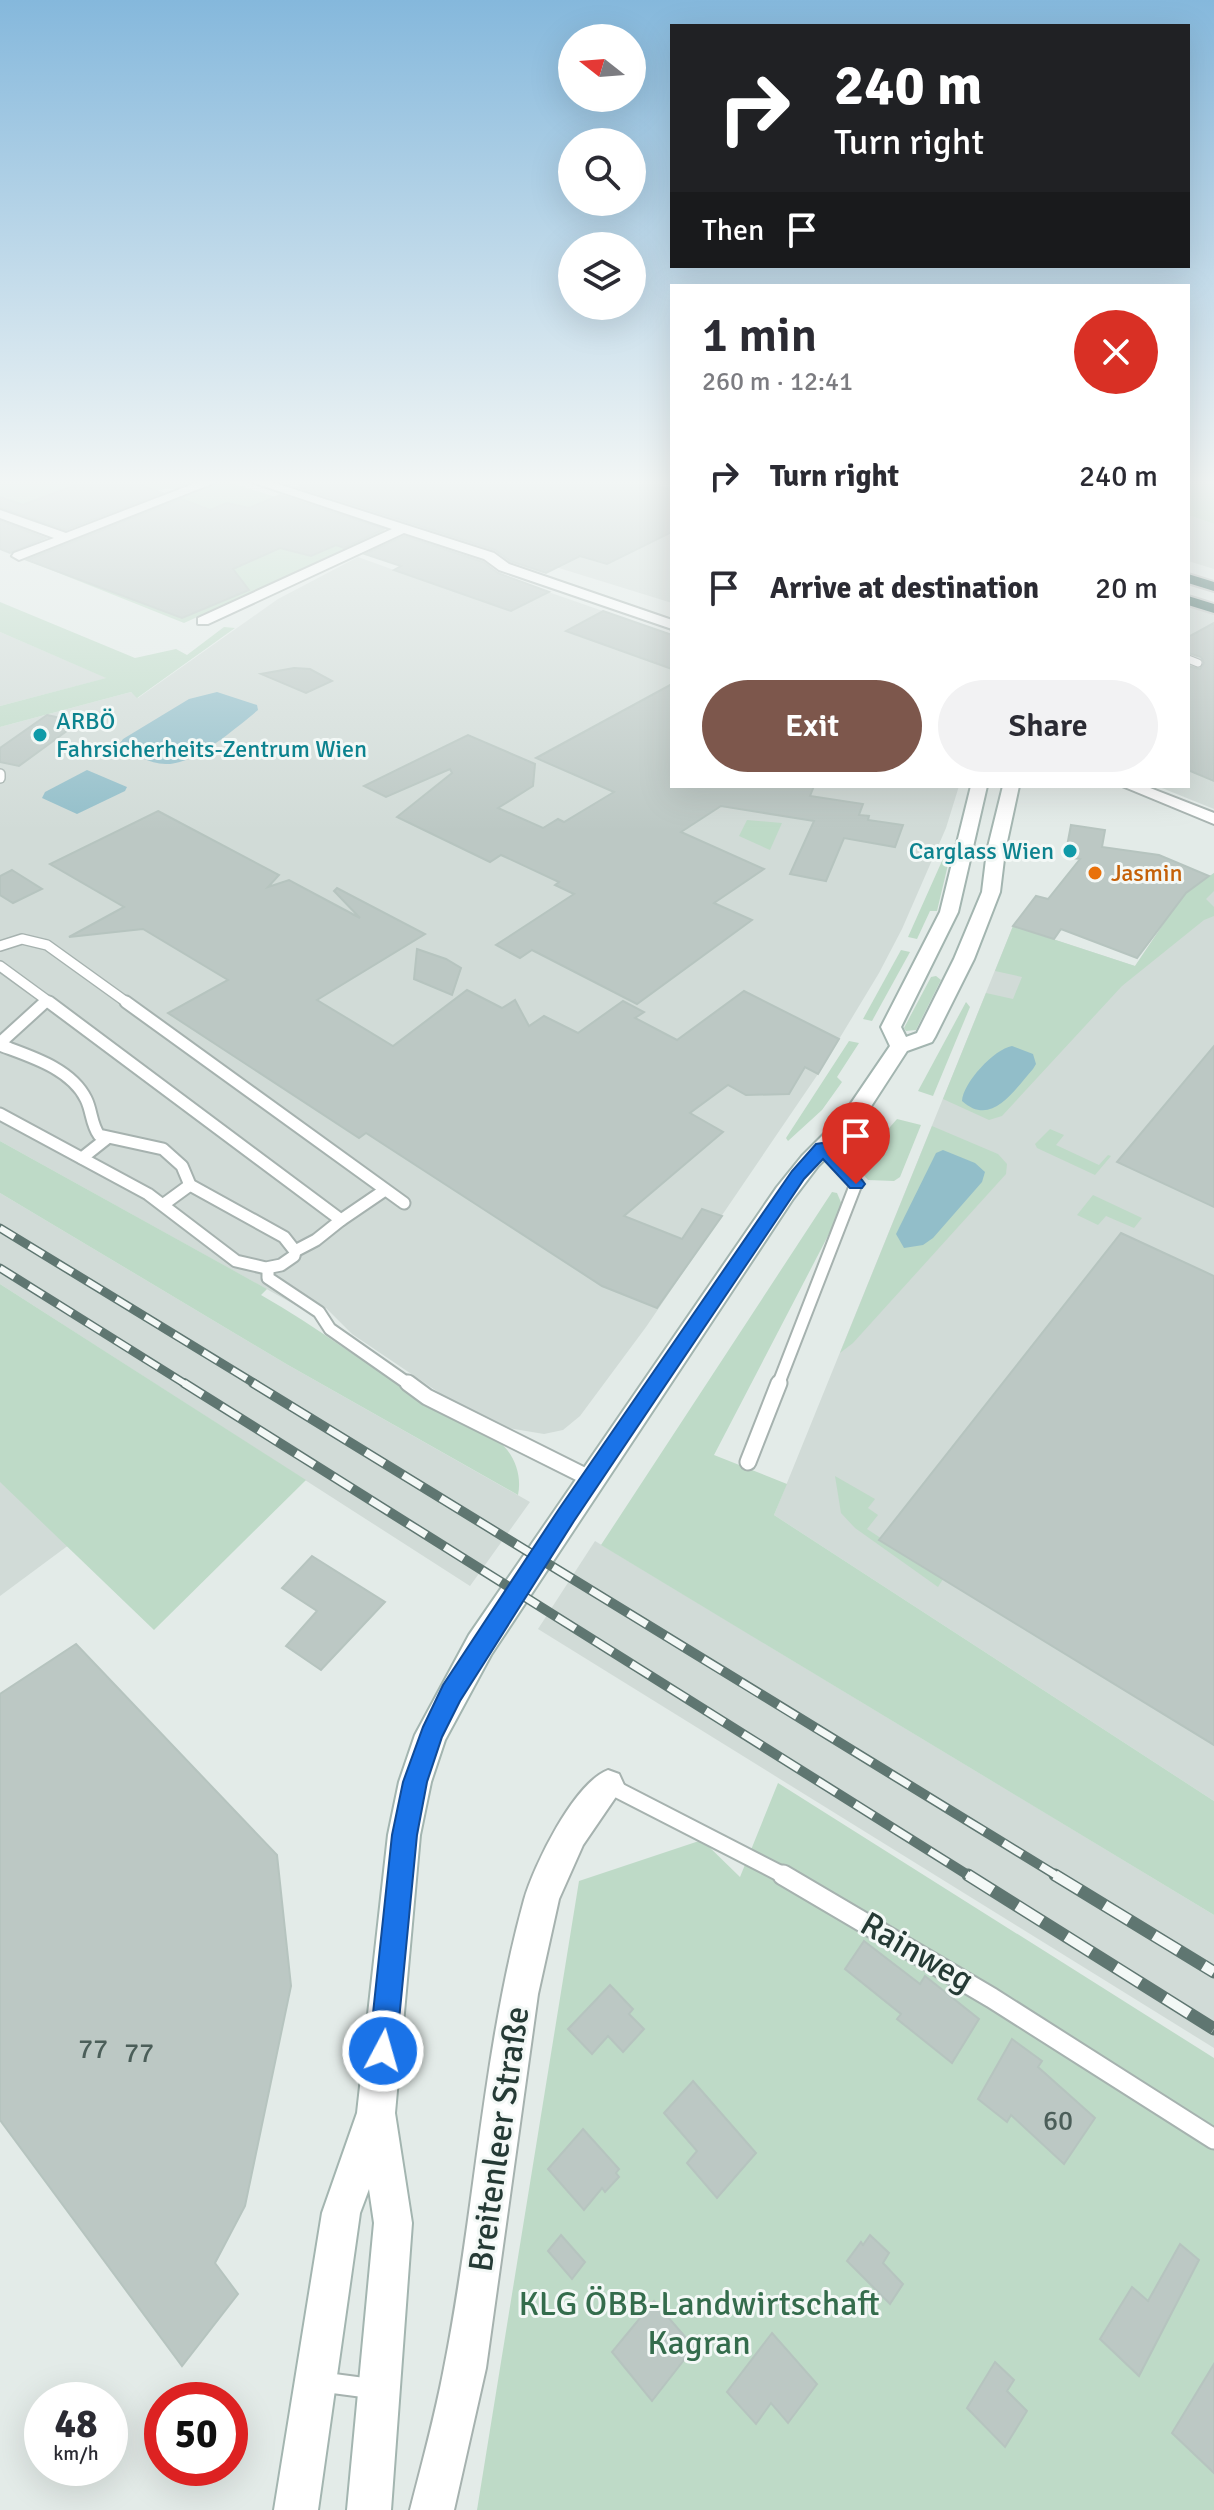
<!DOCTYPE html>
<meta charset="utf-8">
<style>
:root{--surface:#fff;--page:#f2f2f3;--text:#2b2b33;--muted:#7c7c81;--accent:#7d574c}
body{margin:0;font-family:Signika,sans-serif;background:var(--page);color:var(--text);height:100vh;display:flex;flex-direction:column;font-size:30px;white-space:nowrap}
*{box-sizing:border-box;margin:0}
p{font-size:26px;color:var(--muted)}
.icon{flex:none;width:44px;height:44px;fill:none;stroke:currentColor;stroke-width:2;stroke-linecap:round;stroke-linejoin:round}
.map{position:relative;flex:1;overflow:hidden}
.panel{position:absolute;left:670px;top:284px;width:520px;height:504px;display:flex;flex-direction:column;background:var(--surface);border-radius:0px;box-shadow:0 8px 32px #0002}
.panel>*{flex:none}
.banner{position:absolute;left:670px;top:24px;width:520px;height:244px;border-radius:0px;box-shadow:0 8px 32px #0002;background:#202124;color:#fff;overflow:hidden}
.needle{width:52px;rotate:287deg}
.tools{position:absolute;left:558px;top:24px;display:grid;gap:16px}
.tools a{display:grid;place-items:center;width:88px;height:88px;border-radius:50%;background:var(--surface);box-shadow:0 8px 32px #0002;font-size:40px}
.speed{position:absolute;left:24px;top:2382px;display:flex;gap:16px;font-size:40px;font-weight:700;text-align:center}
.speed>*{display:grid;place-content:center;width:104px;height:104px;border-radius:50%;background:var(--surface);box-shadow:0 8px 32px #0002;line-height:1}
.speed small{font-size:20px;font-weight:400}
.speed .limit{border:12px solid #d22;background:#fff;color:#111}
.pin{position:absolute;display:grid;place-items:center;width:68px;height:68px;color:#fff;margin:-82px -34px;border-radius:50% 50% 50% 0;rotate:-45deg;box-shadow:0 0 8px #0007}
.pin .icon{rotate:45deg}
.me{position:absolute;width:88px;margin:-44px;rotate:6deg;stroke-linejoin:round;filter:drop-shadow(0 0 6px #0008)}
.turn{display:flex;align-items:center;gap:28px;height:168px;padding:0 32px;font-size:36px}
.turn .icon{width:104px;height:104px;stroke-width:2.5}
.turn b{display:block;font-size:56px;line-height:68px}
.then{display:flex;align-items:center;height:76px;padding:0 32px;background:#0003;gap:16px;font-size:30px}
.round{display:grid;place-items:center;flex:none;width:84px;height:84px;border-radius:42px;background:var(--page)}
.headline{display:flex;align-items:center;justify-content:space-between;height:136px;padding:0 32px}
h1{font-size:48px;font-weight:600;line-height:60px}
.button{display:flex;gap:16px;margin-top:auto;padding:16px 32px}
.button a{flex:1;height:92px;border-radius:48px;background:var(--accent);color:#fff;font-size:32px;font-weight:600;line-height:92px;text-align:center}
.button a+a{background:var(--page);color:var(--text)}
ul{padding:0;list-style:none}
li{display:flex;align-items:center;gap:24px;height:112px;padding:0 32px}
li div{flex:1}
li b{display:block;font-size:30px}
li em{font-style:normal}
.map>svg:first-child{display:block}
.built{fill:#d1dbd7}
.green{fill:#bedac7}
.water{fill:#92bec9}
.building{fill:#bcc8c4;stroke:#b6c4bf;stroke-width:2}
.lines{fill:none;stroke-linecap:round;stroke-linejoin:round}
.lane-far4-casing{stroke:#a6b2af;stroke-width:9}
.lane-far3-casing{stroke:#a6b2af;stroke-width:12}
.lane-far2-casing{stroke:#a6b2af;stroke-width:15}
.lane-far1-casing{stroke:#a6b2af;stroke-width:19}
.lane-casing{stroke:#a6b2af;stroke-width:23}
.street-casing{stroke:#a6b2af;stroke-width:4}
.secondary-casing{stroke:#a3b5b0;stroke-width:4}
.highway-casing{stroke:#c2c8c6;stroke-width:4}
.lane-far4{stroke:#fff;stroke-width:7}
.lane-far3{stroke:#fff;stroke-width:9}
.lane-far2{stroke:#fff;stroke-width:11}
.lane-far1{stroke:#fff;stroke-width:15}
.lane{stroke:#fff;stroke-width:19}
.street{fill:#fff;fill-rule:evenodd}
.secondary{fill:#fff;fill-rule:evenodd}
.highway{fill:#34635b;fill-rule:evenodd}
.rail-far2-casing{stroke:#5f7671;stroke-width:9}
.rail-far1-casing{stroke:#5f7671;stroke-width:10}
.rail-casing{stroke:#5f7671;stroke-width:13}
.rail-far2{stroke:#f3f8f6;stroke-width:6;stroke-dasharray:17;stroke-linecap:butt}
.rail-far1{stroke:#f3f8f6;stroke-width:7;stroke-dasharray:22;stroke-linecap:butt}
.rail{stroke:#f3f8f6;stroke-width:10;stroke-dasharray:29;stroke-linecap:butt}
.route{fill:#1a73e8;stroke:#114b97;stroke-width:2}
.culture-dot{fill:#0f9aa8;stroke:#f3f8f6;stroke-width:3}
.food-dot{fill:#e8710a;stroke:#f3f8f6;stroke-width:3}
.labels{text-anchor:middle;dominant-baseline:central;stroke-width:6;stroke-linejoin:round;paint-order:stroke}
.far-culture-label{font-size:24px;fill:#0d838f;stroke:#f3f8f6;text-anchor:start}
.far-food-label{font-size:24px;fill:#c56008;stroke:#f3f8f6;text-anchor:start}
.near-number-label{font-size:28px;fill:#4b5e59}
.near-street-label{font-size:34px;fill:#253a35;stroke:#f3f8f6}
.near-park-label{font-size:34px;fill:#346c4c;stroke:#f3f8f6}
</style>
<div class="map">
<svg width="1214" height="2510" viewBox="0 0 1214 2510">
<rect width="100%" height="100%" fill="#e3ebe8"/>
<g class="built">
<path d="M261,479h411v124l-165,-51 -6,3z"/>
<path d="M1188,515l26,9v45l-26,-8z"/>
<path d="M439,548l49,15 2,3 -5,4 187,65v151h287l-13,42 -44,101 -23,44 -61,101 -172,253 -66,89 -17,14 -19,4 -36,-6 -61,-30 -95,-64 -26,-26 -11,8 -315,-175v-414l131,-35 7,6 140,-99 80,-42 36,13z"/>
<path d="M1188,607l26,7v195l-57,-23h31z"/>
<path d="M0,632l107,46 -107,28z"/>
<path d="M1214,873v928l-440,-286 239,-589 122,40 48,-71z"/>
<path d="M0,1193l288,172 242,137 -60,84 -470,-302z"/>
<path d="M0,1447l85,86 -85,63z"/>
<path d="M595,1541l619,374v133l-676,-419z"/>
</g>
<g class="green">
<path d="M0,479h207l-27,11 -14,-2 -102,38h-17l-47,-16z"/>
<path d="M1188,479l26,5v40l-26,-9z"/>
<path d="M224,481l160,49v3l-200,90 -163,-65z"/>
<path d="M0,602l135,56 41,-9 11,6 37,-28 11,1 -98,70 -6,-6 -131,35v-21l106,-28 -106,-46z"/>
<path d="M747,820l35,3 -12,27 -31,-14z"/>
<path d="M946,852h5l-14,59h-7l-13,28 -9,-2z"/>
<path d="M1214,873v18l-8,8 8,8v9l-10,4 -82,66 -120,130 -13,4 -46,-21 43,-106 27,6 9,-22 -27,-6 18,-45 122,40 48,-71z"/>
<path d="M901,950l9,2 -38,69 -9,-2z"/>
<path d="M936,976l5,4 -25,50 -10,1 -2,-3 27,-51z"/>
<path d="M966,1002l4,5 -37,89 -15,-5z"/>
<path d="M849,1041l10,2 -22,34 5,5 -20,28 -34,31 -2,-3z"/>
<path d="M897,1119l24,6 -21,52 -6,4 -26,-1 -14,-16 -1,-7 16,-18 8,3z"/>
<path d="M932,1126l66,28 9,10 -1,10 -153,169 -13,10z"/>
<path d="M1050,1129l14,6 -8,10 43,20 9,-10 3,1 -16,19 -58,-27 -2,-4z"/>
<path d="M0,1141l267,148 -6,6c56,32 107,71 161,104 24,14 54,24 76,42 17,13 24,35 20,54l-230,-130 -288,-172z"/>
<path d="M832,1192l5,1 6,14 -129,248 73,29 -13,31 440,286v114l-613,-370z"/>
<path d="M1093,1195l49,23 -8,10 -28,-12 -8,9 -21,-10z"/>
<path d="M0,1284l306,196 -152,150 -154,-148z"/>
<path d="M835,1476l40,23 -7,9 10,7 -11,14 76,50 -5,8 -83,-59 -14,-15z"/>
<path d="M778,1783l436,275v452h-737l102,-629 123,-41 38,37z"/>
</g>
<g class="water">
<path d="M217,692l40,13 1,5c-21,17 -64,55 -92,54 -17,0 -33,-11 -48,-18l5,-7 66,-40z"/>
<path d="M87,770l40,17 -2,4 -48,23 -35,-16 3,-6z"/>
<path d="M1012,1046l21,8 3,10 -3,5c-19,21 -41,59 -71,32 1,-18 32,-52 50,-55z"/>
<path d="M943,1150l32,13 10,9 -3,10 -49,56 -10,7 -19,3 -8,-14 40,-81z"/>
</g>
<g class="building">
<path d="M92,479h32l38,14 -96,37 -66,-23v-10l23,8z"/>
<path d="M318,479h314l40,11v42l-65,32 -27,-8 -34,17 -36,-12 -15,-11 -197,-63z"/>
<path d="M280,495l104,34 -40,19 -8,-3 -25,11 -31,-8 -47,21 16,21 -67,28 -155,-58 154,-61 29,11 17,-7 22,5z"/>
<path d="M0,521l45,17 -35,15 -10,-4z"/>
<path d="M404,536l79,26 15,11 51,19 -38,19 -117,-41 7,-4 -36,-12z"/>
<path d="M603,611l69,24v34l-106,-38z"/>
<path d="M1214,623v158l-26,-11v-104l12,3 4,-6 -3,-6 -13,-4v-16z"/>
<path d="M294,668l16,1 22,12 -26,12 -45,-19z"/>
<path d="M672,684v102h142l-4,10 53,8 -4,11 10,1 -1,4 35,5 -8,22 -51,-9 -18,43 -36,-7 24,-53 -93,-15 -40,26 83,37 -50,34 38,17 -115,84 -105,-54 -12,8 -24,-13 78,-51 -19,-9 4,-3 -58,-27 -11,7 -93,-45 55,-44 -2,-4 -64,28 -22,-11 104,-51 67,29 -2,22 -35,22 45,20 15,-9 6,3 50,-30 -78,-34z"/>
<path d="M47,715l32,7 -60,44 -19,-4v-14z"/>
<path d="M158,811l121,64 -11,12 21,-7 71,38 -26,-27 3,-3 88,46 -108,66 76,46 74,-56 35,18 13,-8 14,26 15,-10 34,17 45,-32 21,11 -9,6 42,22 67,-49 95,48 -21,35 -13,-7 -16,27 -43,1 -18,-10 -38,28 33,19 -99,84 58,23 20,-30 20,7 -65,92 -55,-22 -236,-153 -7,5 -191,-125 60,-33 -85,-51 -74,8 55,-30 -74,-43z"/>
<path d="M1071,825l34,5 -3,17 57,8 50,21 -23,17 -49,65 -76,-29 -7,10 -41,-13 23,-30 12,3 32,-40 -15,-2z"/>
<path d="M12,870l30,19 -29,14 -13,-8v-19z"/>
<path d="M417,949l29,10 15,9 -9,27 -38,-16z"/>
<path d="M1214,1046v161l-97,-45z"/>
<path d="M1121,1233l93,43v469l-335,-205z"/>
<path d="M312,1556l73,46 -64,68 -35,-24 31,-35 -35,-23z"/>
<path d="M76,1644l201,211 14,131 -46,220 -30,57 23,31 -56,72 -182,-246v-426z"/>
<path d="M864,1941l56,43 5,-8 54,43 -27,44 -55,-44 4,-5 -56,-45z"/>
<path d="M610,1985l23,24 -4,5 15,15 -21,23 -15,-16 -16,18 -24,-25z"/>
<path d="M1012,2039l30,22 -4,6 57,51 -31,46 -53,-49 -4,7 -29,-23z"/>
<path d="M693,2081l63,72 -39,45 -30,-35 10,-12 -33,-38z"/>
<path d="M583,2129l36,40 -3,4 3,4 -14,15 -3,-4 -18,22 -36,-41z"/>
<path d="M561,2235l24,27 -13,17 -24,-28z"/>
<path d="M870,2235l19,18 -6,10 20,21 -13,20 -43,-43 14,-19 2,3z"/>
<path d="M1180,2244l19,16 -60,116 -39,-37 32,-52 16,14z"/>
<path d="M654,2301l40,46 -42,54 -40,-49z"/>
<path d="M772,2333l45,51 -29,39 -17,-20 -15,21 -29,-32z"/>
<path d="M995,2362l19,18 -7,11 20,20 -22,36 -38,-39z"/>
<path d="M1214,2364v109l-42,-40z"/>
</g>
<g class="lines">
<defs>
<path id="lane-far4" d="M1188,659l10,4"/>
<g id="lane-far3">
<path d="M0,774v4"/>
<path d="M0,946l22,-7 25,6 82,59"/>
<path d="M0,966l52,38"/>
<path d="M43,1004l4,-3"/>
</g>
<g id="lane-far2">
<path d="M49,1002l292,218 44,-30"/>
<path d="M126,1002l278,201"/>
<path d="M0,1043l45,-41"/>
<path d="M0,1045c29,11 71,23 86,54 6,12 5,25 13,36l64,14 19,17 8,19 94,52 11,14 -1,5 -13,9 -15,3 -30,-7 -88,-67 -148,-80"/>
<path d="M82,1158l24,-19"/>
<path d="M164,1204l26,-19"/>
<path d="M295,1251l21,-11 25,-20"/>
<path d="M268,1269v9l51,34 11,17 80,56"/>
<path d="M778,1385l78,-201 -34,-36"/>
</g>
<g id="lane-far1">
<path d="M408,1383l19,14 164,82"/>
<path d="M748,1462l31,-79"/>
<path d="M608,1785l179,92"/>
</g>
<g id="lane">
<path d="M783,1875l209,123 222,141"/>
<path d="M322,2382l53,7"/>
</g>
<g id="street">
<path d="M206,479h18l-205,81 -7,-4 2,-3 40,-15 -54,-20v-8l66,23z"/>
<path d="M242,479h20l232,74 15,11 163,56v9l-173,-59 -15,-11 -80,-26 -196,91h-10v-6l194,-89z"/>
<path d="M1122,786h23l69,27v11z"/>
<path d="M608,1770l11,4 5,11 -41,60 -24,54 -21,95 -52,374 -32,142h-44c12,-47 25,-94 34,-142 31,-155 38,-316 80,-468 10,-35 50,-117 84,-130z"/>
</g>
<path id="secondary" d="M971,786h16l-29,126 -57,115 5,10 11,-4 37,-74 28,-67 5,-41 16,-65h16l-14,65 -5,41 -26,67 -39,78 -3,5 -25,9 -48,74 -41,41 -25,33 -302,456 -46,85 -14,42 -11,53 -25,278 17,110 -21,287h-44l27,-287 -5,-34 -9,24 -42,297h-44l48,-297 35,-100 31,-278 11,-53 16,-47 54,-100 308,-448 25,-31 41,-41 47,-69 -9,-19 59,-115z"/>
<g id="highway">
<path d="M1188,574l26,8v9l-26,-8z"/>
<path d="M1188,596l26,8v9l-26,-8z"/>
</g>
</defs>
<use href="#lane-far4" class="lane-far4-casing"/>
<use href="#lane-far3" class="lane-far3-casing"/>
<use href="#lane-far2" class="lane-far2-casing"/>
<use href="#lane-far1" class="lane-far1-casing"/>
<use href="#lane" class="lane-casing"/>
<use href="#street" class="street-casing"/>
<use href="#secondary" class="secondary-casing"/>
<use href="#highway" class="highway-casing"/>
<use href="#lane-far4" class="lane-far4"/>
<use href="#lane-far3" class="lane-far3"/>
<use href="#lane-far2" class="lane-far2"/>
<use href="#lane-far1" class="lane-far1"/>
<use href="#lane" class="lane"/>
<use href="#street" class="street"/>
<use href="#secondary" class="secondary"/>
<use href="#highway" class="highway"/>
<defs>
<g id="rail-far2">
<path d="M0,1228l257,157"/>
<path d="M0,1268l187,117"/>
</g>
<g id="rail-far1">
<path d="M184,1383l787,494"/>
<path d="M253,1383l806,494"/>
</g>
<g id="rail">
<path d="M968,1875l246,154"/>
<path d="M1055,1875l159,97"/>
</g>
</defs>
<use href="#rail-far2" class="rail-far2-casing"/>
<use href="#rail-far1" class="rail-far1-casing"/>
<use href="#rail" class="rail-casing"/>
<use href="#rail-far2" class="rail-far2"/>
<use href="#rail-far1" class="rail-far1"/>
<use href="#rail" class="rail"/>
</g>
<linearGradient id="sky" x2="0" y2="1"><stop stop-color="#85b8dc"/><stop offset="0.58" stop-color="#f2f6f5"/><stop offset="1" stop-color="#f2f6f5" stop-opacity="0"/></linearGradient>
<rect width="1214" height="831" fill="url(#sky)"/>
<path class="route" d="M822,1143l6,1 34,36 3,4 -3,4h-12l-27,-29 -19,20 -230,342 -114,180 -18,36 -15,45 -10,53 -21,216 -4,10 -9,4 -10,-4 -4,-10 23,-216 11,-53 20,-55 20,-42 116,-176 233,-338 24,-27z"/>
<g class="culture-dot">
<circle cx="40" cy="735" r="8"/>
<circle cx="1070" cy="851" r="8"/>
</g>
<circle class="food-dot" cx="1095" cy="873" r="8"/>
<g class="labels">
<g class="far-culture-label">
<text x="56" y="721">ARBÖ<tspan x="56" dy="28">Fahrsicherheits-Zentrum Wien</tspan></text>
<text x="1054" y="851" text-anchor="end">Carglass Wien</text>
</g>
<g class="far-food-label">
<text x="1111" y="873">Jasmin</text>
</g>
<g class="near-number-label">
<text x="93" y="2049">77</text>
<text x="139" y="2053">77</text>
<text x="1058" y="2121">60</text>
</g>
<g class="near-street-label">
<text transform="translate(917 1952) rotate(30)">Rainweg</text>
<text transform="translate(499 2139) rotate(-82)">Breitenleer Straße</text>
</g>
<g class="near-park-label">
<text x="699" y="2304">KLG ÖBB-Landwirtschaft<tspan x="699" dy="39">Kagran</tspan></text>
</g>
</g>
</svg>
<div class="tools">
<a><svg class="needle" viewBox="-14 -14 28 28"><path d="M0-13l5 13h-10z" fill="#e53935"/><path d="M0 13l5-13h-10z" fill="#7c7c81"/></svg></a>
<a><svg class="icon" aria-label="search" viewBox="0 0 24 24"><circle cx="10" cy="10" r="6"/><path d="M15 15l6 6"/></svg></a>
<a><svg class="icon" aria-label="layers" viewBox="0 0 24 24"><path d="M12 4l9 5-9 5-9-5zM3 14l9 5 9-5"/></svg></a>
</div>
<div class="speed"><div>48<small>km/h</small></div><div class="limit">50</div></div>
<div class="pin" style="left:856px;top:1184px;background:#d93025"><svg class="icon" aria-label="arrive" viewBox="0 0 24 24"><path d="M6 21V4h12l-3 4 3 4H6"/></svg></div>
<svg class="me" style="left:383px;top:2051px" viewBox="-20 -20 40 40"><circle r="17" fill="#1a73e8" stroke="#fff" stroke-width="3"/><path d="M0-11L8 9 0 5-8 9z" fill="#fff"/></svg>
<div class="banner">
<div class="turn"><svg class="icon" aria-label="right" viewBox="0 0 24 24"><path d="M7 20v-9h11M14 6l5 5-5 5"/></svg><div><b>240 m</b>Turn right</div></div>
<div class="then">Then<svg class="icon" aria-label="arrive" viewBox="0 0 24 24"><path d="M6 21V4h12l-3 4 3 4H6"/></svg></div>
</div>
<section class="panel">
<div class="headline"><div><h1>1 min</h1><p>260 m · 12:41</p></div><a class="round" style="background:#d93025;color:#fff"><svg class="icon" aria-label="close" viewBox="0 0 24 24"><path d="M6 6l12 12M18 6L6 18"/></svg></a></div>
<ul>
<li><svg class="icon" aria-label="right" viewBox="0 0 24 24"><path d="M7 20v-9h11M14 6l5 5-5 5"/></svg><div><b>Turn right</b></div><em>240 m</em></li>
<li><svg class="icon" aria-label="arrive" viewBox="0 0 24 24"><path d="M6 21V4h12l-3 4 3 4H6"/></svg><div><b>Arrive at destination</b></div><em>20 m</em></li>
</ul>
<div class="button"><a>Exit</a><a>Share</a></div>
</section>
</div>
